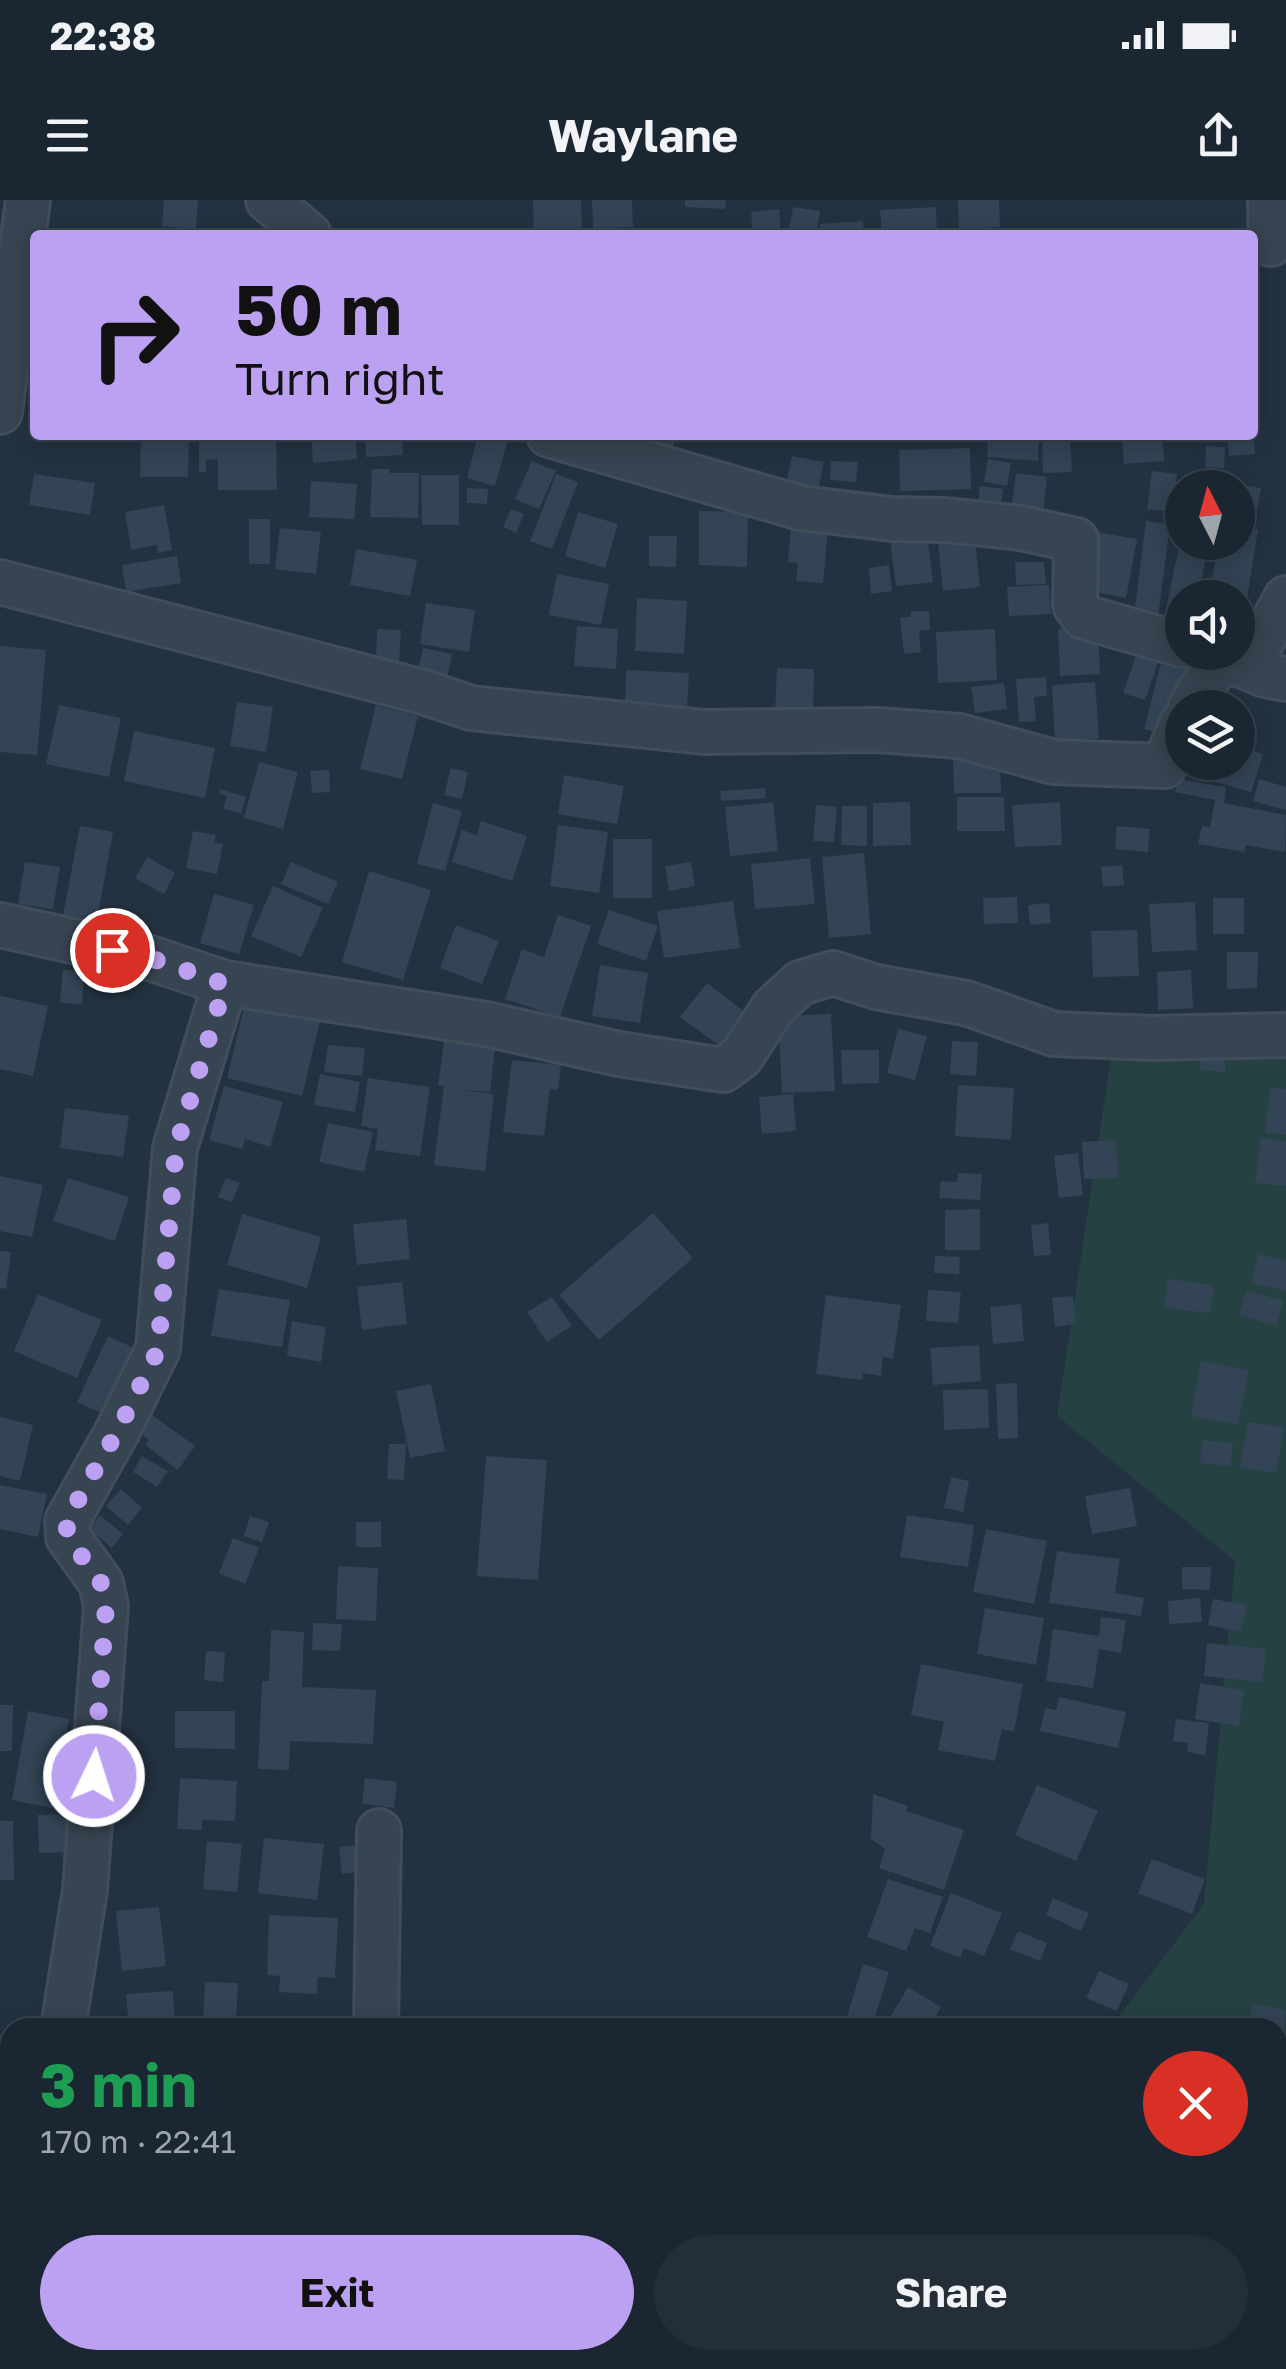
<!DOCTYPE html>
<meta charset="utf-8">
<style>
:root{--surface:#1a2631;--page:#232e39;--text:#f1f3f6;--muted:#9fa5ab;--line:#38434d;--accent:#bca0f2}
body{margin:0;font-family:"Golos Text",sans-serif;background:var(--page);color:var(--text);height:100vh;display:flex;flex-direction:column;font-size:38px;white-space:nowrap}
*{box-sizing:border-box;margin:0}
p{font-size:32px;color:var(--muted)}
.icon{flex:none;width:55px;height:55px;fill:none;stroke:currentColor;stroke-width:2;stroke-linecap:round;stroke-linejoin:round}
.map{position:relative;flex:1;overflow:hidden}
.sheet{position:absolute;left:0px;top:1818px;width:1288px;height:352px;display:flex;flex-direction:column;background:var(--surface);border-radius:30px 30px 0 0;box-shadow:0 5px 25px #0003,0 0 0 2px var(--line)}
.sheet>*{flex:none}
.guide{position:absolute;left:30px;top:30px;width:1228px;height:210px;border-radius:10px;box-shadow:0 5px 25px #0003,0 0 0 2px var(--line);background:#bca0f2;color:#111;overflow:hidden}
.needle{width:65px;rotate:354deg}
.fabs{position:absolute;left:1165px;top:270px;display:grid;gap:20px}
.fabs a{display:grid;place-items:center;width:90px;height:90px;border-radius:50%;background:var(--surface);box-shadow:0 5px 25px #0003,0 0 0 2px var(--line);font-size:50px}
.pin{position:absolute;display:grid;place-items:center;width:85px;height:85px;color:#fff;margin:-42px;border:5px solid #fff;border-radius:50%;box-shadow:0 2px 10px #0007}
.me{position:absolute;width:110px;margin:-55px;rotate:4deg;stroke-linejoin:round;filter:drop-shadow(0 0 8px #0008)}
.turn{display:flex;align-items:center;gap:35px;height:210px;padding:0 40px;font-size:45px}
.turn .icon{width:130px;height:130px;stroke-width:2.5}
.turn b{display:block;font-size:70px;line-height:85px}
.round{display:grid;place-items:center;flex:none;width:105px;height:105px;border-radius:52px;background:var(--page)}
.summary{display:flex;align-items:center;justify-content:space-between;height:170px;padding:0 40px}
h1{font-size:60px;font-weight:700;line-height:75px;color:#1e9e55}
.primary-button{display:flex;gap:20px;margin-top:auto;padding:20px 40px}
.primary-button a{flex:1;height:115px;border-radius:60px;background:var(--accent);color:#111;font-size:40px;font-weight:700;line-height:115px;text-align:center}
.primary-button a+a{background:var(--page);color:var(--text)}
.status{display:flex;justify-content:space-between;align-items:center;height:70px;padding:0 50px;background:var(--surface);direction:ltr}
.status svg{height:28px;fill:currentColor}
header{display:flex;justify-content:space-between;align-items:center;height:130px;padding:0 40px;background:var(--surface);font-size:45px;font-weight:700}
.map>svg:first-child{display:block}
.green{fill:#254142}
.building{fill:#324455}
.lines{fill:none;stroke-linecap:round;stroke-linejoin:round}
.minor-casing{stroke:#414d5a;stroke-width:48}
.minor{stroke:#374451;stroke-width:42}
.route{stroke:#bca0f2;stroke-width:18;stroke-dasharray:0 32.4}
</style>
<div class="status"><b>22:38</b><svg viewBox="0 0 49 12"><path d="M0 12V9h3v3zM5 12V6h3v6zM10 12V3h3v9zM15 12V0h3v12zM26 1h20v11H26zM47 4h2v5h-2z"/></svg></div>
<header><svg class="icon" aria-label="menu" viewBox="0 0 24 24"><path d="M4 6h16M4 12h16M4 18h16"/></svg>Waylane<svg class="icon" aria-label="share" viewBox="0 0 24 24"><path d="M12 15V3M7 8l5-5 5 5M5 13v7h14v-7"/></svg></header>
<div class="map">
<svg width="1286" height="2169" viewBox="0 0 1286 2169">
<rect width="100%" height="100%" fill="#233241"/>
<path class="green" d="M1112,851l174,5v1313h-357l5,-9h344v-332l-167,-1 93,-123 31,-343 -178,-145z"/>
<g class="building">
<path d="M164,0h34l-2,29 -34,-3z"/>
<path d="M533,0h48l1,33 -48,2z"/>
<path d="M592,0h40l1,27 -40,1z"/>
<path d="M685,0h41l-1,9 -40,-2z"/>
<path d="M958,0h41l1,27 -41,2z"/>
<path d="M793,7l27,4 -4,24h-28z"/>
<path d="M936,7l1,28h-55l-2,-25z"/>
<path d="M779,9l2,26h-28l-2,-23z"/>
<path d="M863,21l1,14h-43l-1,-11z"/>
<path d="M141,235h48l-1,42h-48z"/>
<path d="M199,235h77l1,55h-59v-31l-12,1v12h-7z"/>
<path d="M311,235h44l2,24 -44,4z"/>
<path d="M365,235h37l1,20 -37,2z"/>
<path d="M478,235l29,7 -12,44 -28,-8z"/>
<path d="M631,235h45l-6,22 -42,-12z"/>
<path d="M988,235h51l-1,26 -51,-4z"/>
<path d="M1122,235h40l2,26 -40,3z"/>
<path d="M1227,235h27l1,19 -26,2z"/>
<path d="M1070,238l2,34 -29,1 -1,-34z"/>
<path d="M1206,246l19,1 -1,21 -19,-1z"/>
<path d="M970,248l1,41 -71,2 -1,-41z"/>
<path d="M792,256l32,6 -8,38 -32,-6z"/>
<path d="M988,259l23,4 -4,23 -23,-4z"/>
<path d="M532,261l24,10 -17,38 -24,-10z"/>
<path d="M831,261l27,1 -2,20 -26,-2z"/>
<path d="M372,269h17l1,4h29l-1,45 -48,-1z"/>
<path d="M1152,271l25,3 -6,38 -24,-3z"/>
<path d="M1016,273l31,4 -5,45 -32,-4z"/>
<path d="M34,274l61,9 -5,32 -61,-10z"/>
<path d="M556,274l22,8 -26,67 -22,-8z"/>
<path d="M421,275h38v50h-37z"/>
<path d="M1194,277l67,11 -7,40 -16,-2v-38h-46z"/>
<path d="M311,281l46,3 -3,35 -45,-2z"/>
<path d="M980,286l23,3 -4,31 -23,-3z"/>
<path d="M467,288l21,1 -1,15 -20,-1z"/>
<path d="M164,305l8,45 -14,3 -1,-8 -26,5 -6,-38z"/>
<path d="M511,309l13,5 -8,19 -13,-6z"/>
<path d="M699,311l49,1 -1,55 -48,-2z"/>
<path d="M578,312l40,12 -13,44 -40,-12z"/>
<rect x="249" y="319" width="21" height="45"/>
<path d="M1146,321l24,3 -13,101 -24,-2z"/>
<path d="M791,327l37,3 -5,53 -27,-2 2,-18 -10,-1z"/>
<path d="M1238,327l20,3 -18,111 -2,-43h-29l9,-56h20z"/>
<path d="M280,328l41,4 -5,42 -41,-5z"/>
<path d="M1091,331l46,8 -11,59 -46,-9z"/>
<path d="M927,335l6,47 -37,4 -6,-46z"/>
<path d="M649,336h28l-1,31 -27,-1z"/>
<path d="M975,340l5,47 -37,4 -5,-48z"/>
<path d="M1180,342h29l-11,56h-16v39l-21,-4z"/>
<path d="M356,349l61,11 -7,36 -60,-11z"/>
<path d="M177,356l4,27 -55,9 -4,-27z"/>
<path d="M1015,362h29l2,22 -30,1z"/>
<path d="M889,365l3,26 -21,3 -2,-26z"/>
<path d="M557,374l52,10 -8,41 -52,-10z"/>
<path d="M1049,385l2,29 -42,2 -2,-29z"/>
<path d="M637,398l50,3 -3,53 -49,-3z"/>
<path d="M426,403l49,7 -6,42 -49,-8z"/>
<path d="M911,411h18l1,19 -11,1 2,21 -17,2 -4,-36 11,-1z"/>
<path d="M577,426l41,3 -2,40 -42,-3z"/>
<path d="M1098,428l2,46 -40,2 -2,-47z"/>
<path d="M377,429l24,1 -2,33 -23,-1z"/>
<path d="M995,429l2,51 -59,3 -2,-51z"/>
<path d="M0,446l46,4 -9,105 -37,-3z"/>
<path d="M423,448l29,6 -6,30 -30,-6z"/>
<path d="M1138,450l22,7 -15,43 -22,-7z"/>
<path d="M1162,459l24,6 -18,70 -24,-6z"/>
<path d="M777,468l37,1 -1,46 -38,-1z"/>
<path d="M626,470l63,3 -2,37 -62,-3z"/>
<path d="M1046,477l1,19 -13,1 2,24 -17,1 -3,-43z"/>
<path d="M1095,482l4,56 -44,3 -3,-56z"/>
<path d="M1004,483l3,26 -32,4 -4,-26z"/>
<path d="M237,502l36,5 -7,45 -36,-6z"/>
<path d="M59,505l62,13 -12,59 -63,-13z"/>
<path d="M376,505l42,11 -16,63 -42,-10z"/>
<path d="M1238,517l16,1 -2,27 -14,-1z"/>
<path d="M134,531l81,17 -10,50 -81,-17z"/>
<path d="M1238,547l25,7 -12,38 -73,-21 2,-9h58z"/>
<path d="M953,559l47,1 1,33h-47z"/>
<path d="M259,562l39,10 -15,57 -39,-11z"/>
<path d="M451,568l17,4 -6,27 -18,-4z"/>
<path d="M329,570l1,22 -18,1 -2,-22z"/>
<path d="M564,575l60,11 -7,38 -59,-10z"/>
<path d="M1178,579l48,8 -2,16 62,12 -1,37 -39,-7 -2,7 -46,-8 4,-18 8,1 5,-27 -40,-8z"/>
<path d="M1259,579l27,8v23l-33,-9z"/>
<path d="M765,588l1,10 -45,3 -1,-10z"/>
<path d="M220,589l26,8 -5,17 -18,-6 4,-12 -8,-3z"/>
<path d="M957,597h47l1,34h-48z"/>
<path d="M773,602l5,49 -48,5 -5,-49z"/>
<path d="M910,602l1,43 -38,1v-43z"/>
<path d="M1060,602l2,43 -47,2 -3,-42z"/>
<path d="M433,603l29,8 -17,60 -28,-7z"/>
<path d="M816,605l21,2 -3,35 -21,-1z"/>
<path d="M842,606h25v40l-26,-1z"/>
<path d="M481,621l46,15 -15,45 -60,-19 10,-32 15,5z"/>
<path d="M558,625l50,7 -9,61 -49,-7z"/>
<path d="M80,626l33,6 -16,89 -34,-6z"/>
<path d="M1117,626l33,3 -2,23 -33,-3z"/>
<path d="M193,631l23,4 -2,8 9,1 -6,30 -31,-6z"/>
<rect x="613" y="639" width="39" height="59"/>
<path d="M864,653l7,81 -42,4 -7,-81z"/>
<path d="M147,657l28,16 -11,21 -29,-16z"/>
<path d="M810,658l5,46 -60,5 -4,-45z"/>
<path d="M25,662l35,5 -7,42 -35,-5z"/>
<path d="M291,662l47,20 -10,22 -47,-20z"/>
<path d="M691,662l4,24 -26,5 -4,-25z"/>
<path d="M1122,665l2,20 -21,2 -2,-20z"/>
<path d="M369,671l62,19 -28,90 -61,-18z"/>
<path d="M273,686l50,22 -22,49 -50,-21z"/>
<path d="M214,694l40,11 -15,49 -39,-11z"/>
<path d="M1017,697l1,26 -34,1 -1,-26z"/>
<rect x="1213" y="698" width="31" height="36"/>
<path d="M733,701l7,47 -76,10 -7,-47z"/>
<path d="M1195,702l2,48 -45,2 -3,-48z"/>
<path d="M1049,703l2,20 -21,2 -2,-20z"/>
<path d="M609,710l49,16 -12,35 -49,-17z"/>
<path d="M558,715l33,11 -31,91 -55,-18 17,-50 22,8z"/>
<path d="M456,725l43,16 -17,43 -42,-16z"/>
<path d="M1137,730l2,46 -46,1 -2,-46z"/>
<path d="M1227,752h31l-1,36 -30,1z"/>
<path d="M600,765l48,8 -8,50 -48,-7z"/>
<path d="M63,770l21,1 -2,33 -22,-1z"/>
<path d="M1191,770l2,38 -35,2 -1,-38z"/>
<path d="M707,783l39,30 -25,34 -41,-30z"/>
<path d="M0,796l48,10 -15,70 -33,-7z"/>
<path d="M245,803l75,18 -18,75 -75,-18z"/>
<path d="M831,814l4,77 -53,2 -4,-77z"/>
<path d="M898,829l29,7 -12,44 -28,-7z"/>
<path d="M444,841l51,7 -5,44 -30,-2 34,4 -9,77 -51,-6 10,-79h-6z"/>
<path d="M952,841l26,1 -2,34 -26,-2z"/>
<path d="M328,845l37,3 -3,28 -38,-4z"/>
<path d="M841,850h38v33l-37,1z"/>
<path d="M1201,853l24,2v17l-25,-2z"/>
<path d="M512,860l49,5 -3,25 -8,-1 -6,47 -41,-4z"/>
<path d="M320,874l40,8 -5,30 -41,-7z"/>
<path d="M368,878l62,9 -10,69 -45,-6 3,-21 -17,-3z"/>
<path d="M958,885l56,3 -3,52 -56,-4z"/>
<path d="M224,886l59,16 -13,45 -25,-8 -3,10 -33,-9z"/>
<path d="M1270,888l16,1v46l-21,-2z"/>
<path d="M793,894l3,37 -34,3 -3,-37z"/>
<path d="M65,908l64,8 -6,41 -63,-9z"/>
<path d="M328,923l45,9 -9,40 -45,-10z"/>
<path d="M1261,937l25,4v45l-31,-3z"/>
<path d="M1116,940l2,38 -34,1 -2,-37z"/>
<path d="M1078,953l5,42 -24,3 -5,-42z"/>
<path d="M958,973l24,1 -2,26 -41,-2 2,-17 16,1z"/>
<path d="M0,976l43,9 -11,52 -32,-6z"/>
<path d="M68,978l61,19 -14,44 -62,-20z"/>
<path d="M226,978l14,5 -8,19 -14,-5z"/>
<path d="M980,1009v41h-35v-40z"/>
<path d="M653,1013l40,45 -94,82 -40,-45z"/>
<path d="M242,1014l79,23 -14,51 -80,-23z"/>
<path d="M406,1019l4,40 -53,6 -4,-41z"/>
<path d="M1048,1023l3,32 -17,1 -3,-31z"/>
<path d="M0,1051l11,1 -5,37 -6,-1z"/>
<path d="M1258,1054l28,7v30l-35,-8z"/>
<path d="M935,1056l25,1 -1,17 -25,-1z"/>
<path d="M1168,1079l46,6 -4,28 -46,-5z"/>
<path d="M402,1082l5,42 -45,6 -5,-43z"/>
<path d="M219,1089l71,11 -8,47 -71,-11z"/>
<path d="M928,1090l33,2 -3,31 -32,-2z"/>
<path d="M1246,1090l37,11 -7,25 -37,-11z"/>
<path d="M38,1094l64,26 -25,58 -63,-27z"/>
<path d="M826,1095l75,10 -8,54 -10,-2 -2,19 -18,-3 -1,7 -46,-6z"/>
<path d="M1073,1096l3,28 -21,3 -3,-29z"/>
<path d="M552,1097l20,29 -25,16 -20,-30z"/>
<path d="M1021,1104l3,37 -31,3 -3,-37z"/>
<path d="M292,1121l34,6 -5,35 -34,-6z"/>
<path d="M108,1136l39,18 -30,66 -40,-18z"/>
<path d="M979,1145l2,36 -48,4 -3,-37z"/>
<path d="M1201,1161l48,9 -11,55 -47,-9z"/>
<path d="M1017,1183l1,55 -20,1 -2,-55z"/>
<path d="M431,1184l14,67 -35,7 -14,-67z"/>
<path d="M988,1189l1,39 -45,2 -1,-40z"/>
<path d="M145,1210l50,36 -17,24 -33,-25 4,-5 -17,-13z"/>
<path d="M0,1217l33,8 -13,56 -20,-5z"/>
<path d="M1248,1222l36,5 -8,46 -36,-6z"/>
<path d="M1203,1240l30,3 -2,23 -31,-3z"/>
<path d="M389,1244h17l-2,36 -17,-1z"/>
<path d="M142,1256l26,15 -11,16 -24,-15z"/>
<path d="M486,1256l61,4 -9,120 -61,-4z"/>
<path d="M951,1277l18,4 -6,31 -19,-4z"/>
<path d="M0,1285l47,9 -9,43 -38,-8z"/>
<path d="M1130,1288l7,38 -45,8 -7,-38z"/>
<path d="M121,1289l21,19 -14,17 -22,-19z"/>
<path d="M100,1315l23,19 -11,14 -23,-19z"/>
<path d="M907,1315l67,10 -6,42 -68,-10z"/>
<path d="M250,1316l19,6 -7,20 -18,-6z"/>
<rect x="356" y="1322" width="25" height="25"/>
<path d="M986,1329l61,12 -13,63 -61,-12z"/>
<path d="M233,1338l26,10 -14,36 -26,-11z"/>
<path d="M1057,1351l63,8 -5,34 29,5 -3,18 -92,-13z"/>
<path d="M338,1366l40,2 -2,53 -40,-2z"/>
<path d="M1182,1367h29l-1,23 -28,-1z"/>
<path d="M1200,1398l2,24 -33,2 -1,-23z"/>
<path d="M1213,1399l34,6 -6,27 -33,-7z"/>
<path d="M985,1408l59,10 -8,47 -59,-11z"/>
<path d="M1101,1417l25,3 -5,33 -22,-4 -6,39 -47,-7 7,-52 46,7z"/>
<path d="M313,1423l29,1 -2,27 -28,-1z"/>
<path d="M271,1430l33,2 -2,55 74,3 -3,54 -83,-3 -1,29 -31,-1 4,-88h7z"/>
<path d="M1207,1443l59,6 -4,33 -58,-6z"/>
<path d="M206,1451l19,1 -2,30 -19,-2z"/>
<path d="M921,1464l102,20 -9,48 -12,-3 -7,32 -57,-11 6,-28 -33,-7z"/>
<path d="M1200,1483l44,7 -5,36 -44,-7z"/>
<path d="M1059,1497l67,15 -8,36 -78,-17 5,-23 11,2z"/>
<path d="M0,1505h13l-1,46h-12z"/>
<path d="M28,1511l41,8 -16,89 -41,-8z"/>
<path d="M175,1511h60v38l-60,-1z"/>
<path d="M1176,1519l33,4 -4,32 -18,-3 1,-9 -15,-2z"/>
<path d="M180,1578l57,3 -2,40 -33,-1v10l-25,-1z"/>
<path d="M365,1578l32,4 -3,26 -32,-4z"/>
<path d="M1037,1585l61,26 -22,50 -61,-26z"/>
<path d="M873,1594l35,12 -2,5 58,19 -20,60 -65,-22 6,-19 -14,-10z"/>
<path d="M74,1614v38l-35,1 -1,-38z"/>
<path d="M0,1621h13l1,59h-14z"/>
<path d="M264,1638l60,6 -7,56 -59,-7z"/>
<path d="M207,1641l35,3 -5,48 -34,-3z"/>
<path d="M366,1644l3,27 -27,3 -3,-27z"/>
<path d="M1152,1659l53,20 -13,35 -54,-21z"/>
<path d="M888,1679l55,18 -13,36 -15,-5 -9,23 -39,-14z"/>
<path d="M951,1693l51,20 -18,43 -20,-8 -4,10 -30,-12z"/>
<path d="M1053,1698l36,15 -8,18 -35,-16z"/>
<path d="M159,1707l7,59 -44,5 -6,-60z"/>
<path d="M269,1715l69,3 -3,60 -17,-1 -1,17 -38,-2 1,-16 -13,-1z"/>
<path d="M1018,1731l29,12 -7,18 -30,-12z"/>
<path d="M863,1764l26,8 -17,55 -26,-7z"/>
<path d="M1099,1771l30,13 -12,27 -31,-13z"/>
<path d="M205,1782l33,1 -2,38 -33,-2z"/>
<path d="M908,1787l33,20 -12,21h-41l-3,-2z"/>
<path d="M173,1791l2,37h-46l-3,-34z"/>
<path d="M1252,1804l34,6 -4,31 -4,-1v-12h-30z"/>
<path d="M122,1817l1,11h-40l-1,-6z"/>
<path d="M10,1881v45l-10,1v-45z"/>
<path d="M10,1971v41l-10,1v-41z"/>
<rect x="0" y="2039" width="10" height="43"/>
<path d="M10,2090v55l-10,1v-55z"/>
<path d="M647,2160h71l-11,9h-52z"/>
<path d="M847,2160h46l12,9h-65z"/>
</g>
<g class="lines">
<defs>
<g id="minor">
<path d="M268,0l41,35"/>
<path d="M1270,0l1,44"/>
<path d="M0,212l28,-212"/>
<path d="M549,235l252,73 91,11 53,1 76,8 55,12 -1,65 9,12 98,28"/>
<path d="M0,382l423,110 48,16 233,24 174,-2 81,6 95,26 110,4 18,-43"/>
<path d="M1214,454l51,21 21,4"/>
<path d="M1190,508c19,-38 31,-49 70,-63l26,-47"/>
<path d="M0,725l150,33 75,25 261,41 133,30 104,16 18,-13 32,-49 27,-25 33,-10 43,14 90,16 88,31 99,4 133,-3"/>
<path d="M63,1828l22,-138 21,-284 -5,-23 -33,-46 -1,-16 51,-91 40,-81 17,-201 50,-165"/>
<path d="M376,1828l3,-197"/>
<path d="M61,2160l1,9"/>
<path d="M230,2169l103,-9"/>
</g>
</defs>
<use href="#minor" class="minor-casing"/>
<use href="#minor" class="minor"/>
</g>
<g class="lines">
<path class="route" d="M94,1576l12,-170 -5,-23 -33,-46 -2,-16 52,-91 40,-80 18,-202 49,-164 -75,-26 -38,-8"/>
</g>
</svg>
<div class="fabs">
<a><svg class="needle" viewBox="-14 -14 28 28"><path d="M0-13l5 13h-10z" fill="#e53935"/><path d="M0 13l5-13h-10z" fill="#9fa5ab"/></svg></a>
<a><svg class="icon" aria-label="sound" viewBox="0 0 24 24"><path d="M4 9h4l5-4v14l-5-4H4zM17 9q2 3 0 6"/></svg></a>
<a><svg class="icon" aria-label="layers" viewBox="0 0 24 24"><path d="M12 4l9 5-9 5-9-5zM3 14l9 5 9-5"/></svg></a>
</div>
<div class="pin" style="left:112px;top:750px;background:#d93025"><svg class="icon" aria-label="arrive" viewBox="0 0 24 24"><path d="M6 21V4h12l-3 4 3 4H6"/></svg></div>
<svg class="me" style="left:94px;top:1576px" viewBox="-20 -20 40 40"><circle r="17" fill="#bca0f2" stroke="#fff" stroke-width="3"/><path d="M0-11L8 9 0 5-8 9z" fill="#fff"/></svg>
<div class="guide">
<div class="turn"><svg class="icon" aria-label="right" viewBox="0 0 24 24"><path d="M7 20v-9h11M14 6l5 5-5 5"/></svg><div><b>50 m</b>Turn right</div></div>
</div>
<section class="sheet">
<div class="summary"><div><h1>3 min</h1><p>170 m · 22:41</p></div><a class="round" style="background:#d93025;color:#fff"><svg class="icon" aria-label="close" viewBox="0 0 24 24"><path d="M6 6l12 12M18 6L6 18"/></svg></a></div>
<div class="primary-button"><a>Exit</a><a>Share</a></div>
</section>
</div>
